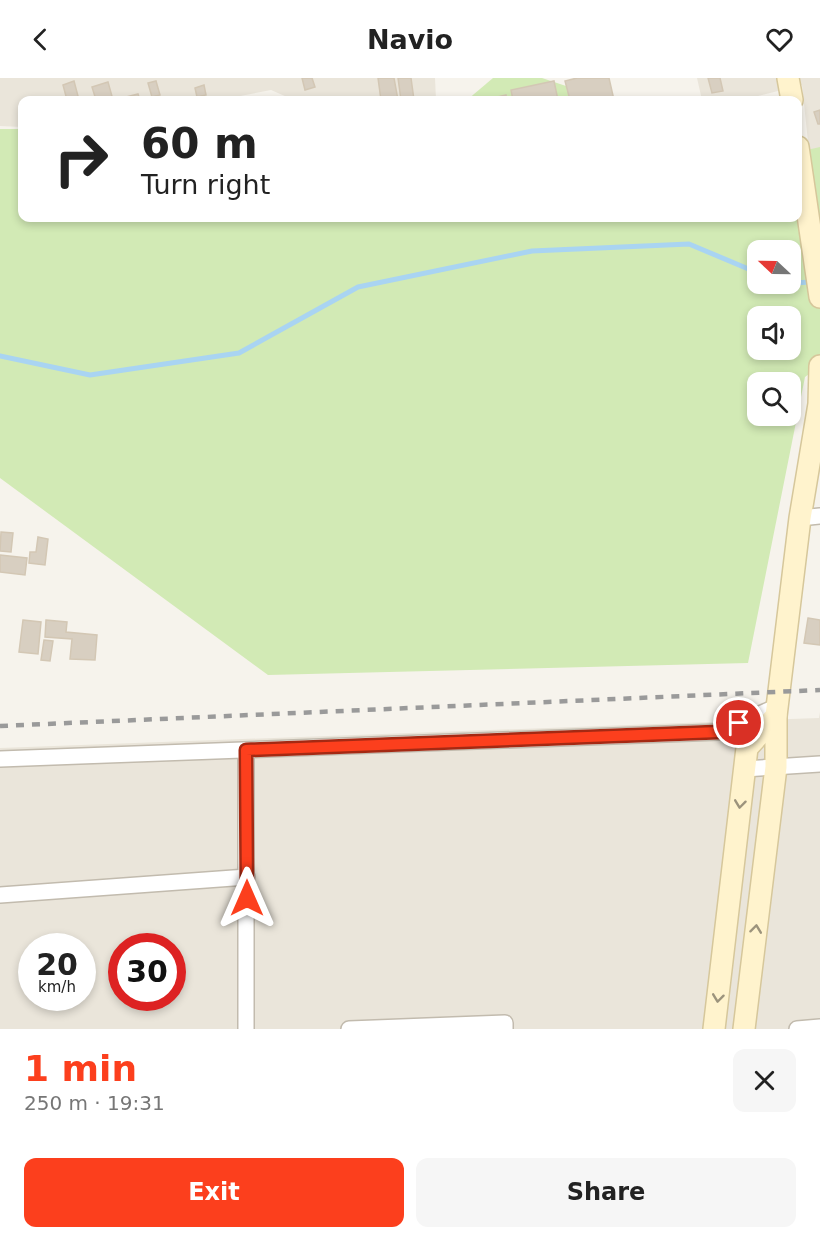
<!DOCTYPE html>
<meta charset="utf-8">
<style>
:root{--surface:#fff;--page:#f6f6f6;--text:#222;--muted:#767676;--accent:#fc3f1d}
body{margin:0;font-family:"DejaVu Sans",sans-serif;background:var(--page);color:var(--text);height:100vh;display:flex;flex-direction:column;font-size:22px;white-space:nowrap}
*{box-sizing:border-box;margin:0}
p{font-size:20px;color:var(--muted)}
.icon{flex:none;width:33px;height:33px;fill:none;stroke:currentColor;stroke-width:2;stroke-linecap:round;stroke-linejoin:round}
.map{position:relative;height:951px;overflow:hidden}
.drawer{display:flex;flex-direction:column;background:var(--surface);flex:1}
.drawer>*{flex:none}
.top-card{position:absolute;left:18px;top:18px;width:784px;height:126px;border-radius:12px;box-shadow:0 3px 9px #0003;background:#fff;color:var(--text);overflow:hidden}
.needle{width:39px;rotate:292deg}
.tools{position:absolute;left:747px;top:162px;display:grid;gap:12px}
.tools a{display:grid;place-items:center;width:54px;height:54px;border-radius:12px;background:var(--surface);box-shadow:0 3px 9px #0003;font-size:30px}
.speed{position:absolute;left:18px;top:855px;display:flex;gap:12px;font-size:30px;font-weight:700;text-align:center}
.speed>*{display:grid;place-content:center;width:78px;height:78px;border-radius:50%;background:var(--surface);box-shadow:0 3px 9px #0003;line-height:1}
.speed small{font-size:15px;font-weight:400}
.speed .limit{border:9px solid #d22;background:#fff;color:#111}
.pin{position:absolute;display:grid;place-items:center;width:51px;height:51px;color:#fff;margin:-26px;border:3px solid #fff;border-radius:50%;box-shadow:0 2px 6px #0007}
.me{position:absolute;width:66px;margin:-33px;rotate:0deg;stroke-linejoin:round;filter:drop-shadow(0 0 4px #0008)}
.turn{display:flex;align-items:center;gap:21px;height:126px;padding:0 24px;font-size:27px}
.turn .icon{width:78px;height:78px;stroke-width:2.5}
.turn b{display:block;font-size:42px;line-height:51px}
.round{display:grid;place-items:center;flex:none;width:63px;height:63px;border-radius:12px;background:var(--page)}
.headline{display:flex;align-items:center;justify-content:space-between;height:102px;padding:0 24px}
h1{font-size:36px;font-weight:800;line-height:45px;color:var(--accent)}
.cta{display:flex;gap:12px;margin-top:auto;padding:12px 24px}
.cta a{flex:1;height:69px;border-radius:12px;background:var(--accent);color:#fff;font-size:24px;font-weight:800;line-height:69px;text-align:center}
.cta a+a{background:var(--page);color:var(--text)}
header{display:flex;justify-content:space-between;align-items:center;height:78px;padding:0 24px;background:var(--surface);font-size:27px;font-weight:800}
.map>svg:first-child{display:block}
.residential{fill:#eae5da;fill-rule:evenodd}
.green{fill:#d2eab5;fill-rule:evenodd}
.lines{fill:none;stroke-linecap:round;stroke-linejoin:round}
.stream{stroke:#a9d4f2;stroke-width:5}
.building{fill:#d8cfc1;stroke:#d3c7b4;stroke-width:1.5}
.street-casing{stroke:#c2bbae;stroke-width:18}
.secondary-casing{stroke:#d6c79b;stroke-width:24}
.street{stroke:#fff;stroke-width:15}
.secondary{stroke:#fff3cd;stroke-width:21}
.rail{stroke:#9a9a9a;stroke-width:4.5;stroke-dasharray:8 8;stroke-linecap:butt}
.oneway{stroke:#9c937c}
.route-casing{stroke:#a42913;stroke-width:15}
.route{stroke:#fc3f1d;stroke-width:10}
</style>
<header><svg class="icon" aria-label="back" viewBox="0 0 24 24"><path d="M15 5l-7 7 7 7"/></svg>Navio<svg class="icon" aria-label="heart" viewBox="0 0 24 24"><path d="M12 20l-8-8c-3-5 5-10 8-4 3-6 11-1 8 4z"/></svg></header>
<div class="map">
<svg width="820" height="951" viewBox="0 0 820 951">
<rect width="100%" height="100%" fill="#f6f3ec"/>
<g class="residential">
<path d="M0,0h435l1,22h-142l-23,-10 -52,10h-197v27l-22,-1z"/>
<path d="M697,0h123v90l-9,2 -9,-85 -60,15h-40z"/>
<path d="M820,634v317h-820v-281l819,-30zM32,868h50v52h-50zM122,868h50v52h-50z"/>
</g>
<g class="green">
<path d="M493,0h49l66,22h-141z"/>
<path d="M0,51h22v89h776v-66l22,-5v219l-15,11 -57,286 -480,12 -268,-197zM758,172h32v34h-32zM758,238h32v34h-32zM758,304h32v34h-32z"/>
</g>
<g class="lines">
<g class="stream">
<path d="M790,205l23,-1"/>
<path d="M0,278l90,19 149,-22 119,-66 174,-36 157,-7 69,29"/>
</g>
</g>
<g class="building">
<path d="M302,0h10l3,9 -10,3z"/>
<path d="M378,0h16l4,22h-17z"/>
<path d="M398,0h13l3,22h-13z"/>
<path d="M577,0h32l5,22h-12l-1,-3 -31,3 -5,-19z"/>
<path d="M708,0h12l3,13 -11,2z"/>
<path d="M74,3l5,19h-12l-4,-15z"/>
<path d="M156,3l4,14 -8,2 -4,-14z"/>
<path d="M554,3l4,19h-45l-2,-10z"/>
<path d="M108,4l5,18h-17l-4,-13z"/>
<path d="M204,7l2,10 -9,2 -2,-9z"/>
<path d="M138,16l2,6h-18v-2z"/>
<path d="M506,17l1,5h-22z"/>
<path d="M820,32v14h-2l-4,-12z"/>
<path d="M1,454l12,1 -2,19 -11,-1z"/>
<path d="M38,459l10,2 -3,26 -16,-2 1,-11h6z"/>
<path d="M0,477l27,3 -2,17 -25,-3z"/>
<path d="M808,540l12,2v25l-16,-2z"/>
<path d="M23,542l18,2 -3,32 -19,-2z"/>
<path d="M46,542l21,2 -1,10 31,3 -2,25 -25,-1 2,-20 -27,-2z"/>
<path d="M44,562l9,1 -3,20 -9,-1z"/>
</g>
<g class="lines">
<defs>
<g id="street">
<path d="M800,440l20,-2"/>
<path d="M246,672v279"/>
<path d="M0,681l719,-27 59,-26"/>
<path d="M744,691l76,-5"/>
<path d="M0,817l247,-18"/>
<path d="M349,951l156,-6v6"/>
<path d="M797,951l23,-2"/>
</g>
<g id="secondary">
<path d="M788,0l4,22"/>
<path d="M798,69l22,150"/>
<path d="M714,951l33,-281 29,-32"/>
<path d="M744,951l32,-262v-51l24,-198 19,-114 1,-38"/>
</g>
</defs>
<use href="#street" class="street-casing"/>
<use href="#secondary" class="secondary-casing"/>
<use href="#street" class="street"/>
<use href="#secondary" class="secondary"/>
<path class="rail" d="M0,648l820,-36"/>
</g>
<defs><path id="oneway-chevron" d="M-2-3.5L2.5 0L-2 3.5" fill="none" stroke-width="1.6" stroke-linecap="round" stroke-linejoin="round" transform="scale(1.5)"/></defs>
<g class="oneway">
<use href="#oneway-chevron" transform="translate(740 726) rotate(97)"/>
<use href="#oneway-chevron" transform="translate(756 851) rotate(-83)"/>
<use href="#oneway-chevron" transform="translate(718 920) rotate(97)"/>
</g>
<g class="lines">
<defs>
<path id="route" d="M247,820l-1,-148 473,-18 20,-9"/>
</defs>
<use href="#route" class="route-casing"/>
<use href="#route" class="route"/>
</g>
</svg>
<div class="tools">
<a><svg class="needle" viewBox="-14 -14 28 28"><path d="M0-13l5 13h-10z" fill="#e53935"/><path d="M0 13l5-13h-10z" fill="#767676"/></svg></a>
<a><svg class="icon" aria-label="sound" viewBox="0 0 24 24"><path d="M4 9h4l5-4v14l-5-4H4zM17 9q2 3 0 6"/></svg></a>
<a><svg class="icon" aria-label="search" viewBox="0 0 24 24"><circle cx="10" cy="10" r="6"/><path d="M15 15l6 6"/></svg></a>
</div>
<div class="speed"><div>20<small>km/h</small></div><div class="limit">30</div></div>
<div class="pin" style="left:739px;top:645px;background:#d93025"><svg class="icon" aria-label="arrive" viewBox="0 0 24 24"><path d="M6 21V4h12l-3 4 3 4H6"/></svg></div>
<svg class="me" style="left:247px;top:820px" viewBox="-20 -20 40 40"><path d="M0-17L14 15 0 8-14 15z" fill="#fc3f1d" stroke="#fff" stroke-width="4"/></svg>
<div class="top-card">
<div class="turn"><svg class="icon" aria-label="right" viewBox="0 0 24 24"><path d="M7 20v-9h11M14 6l5 5-5 5"/></svg><div><b>60 m</b>Turn right</div></div>
</div>
</div>
<section class="drawer">
<div class="headline"><div><h1>1 min</h1><p>250 m · 19:31</p></div><a class="round"><svg class="icon" aria-label="close" viewBox="0 0 24 24"><path d="M6 6l12 12M18 6L6 18"/></svg></a></div>
<div class="cta"><a>Exit</a><a>Share</a></div>
</section>
